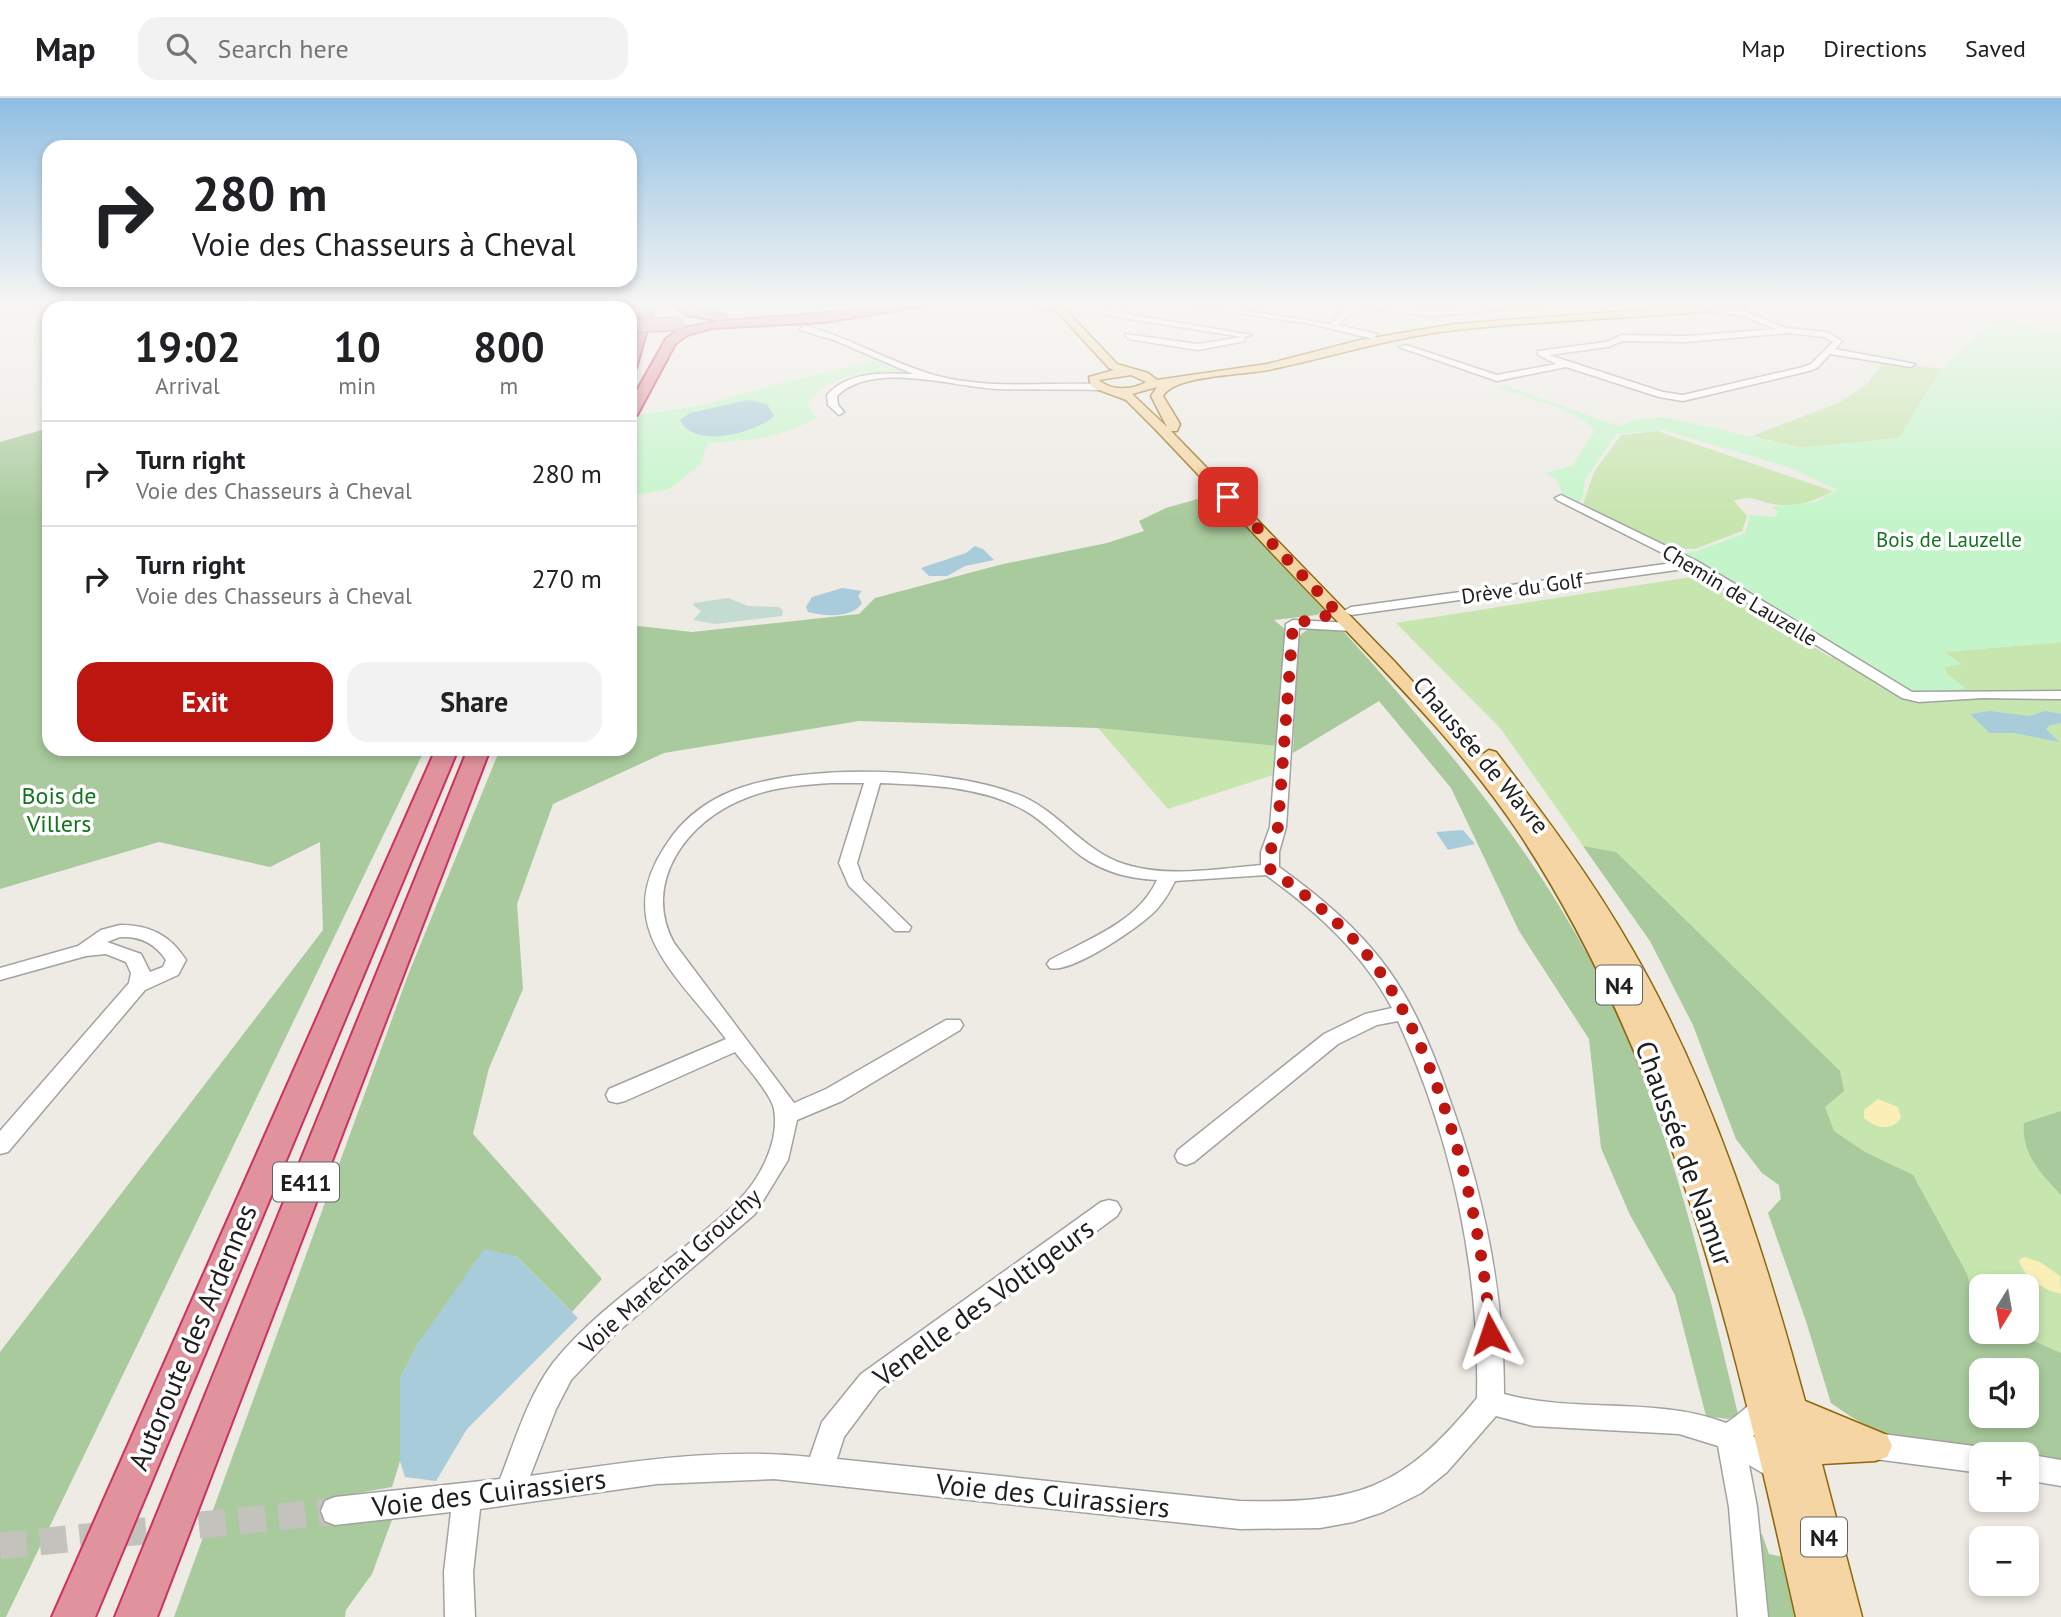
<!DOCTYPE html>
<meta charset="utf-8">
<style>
:root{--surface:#fff;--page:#f2f2f2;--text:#202124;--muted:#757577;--line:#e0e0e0;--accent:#bd150f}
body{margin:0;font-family:"PT Sans",sans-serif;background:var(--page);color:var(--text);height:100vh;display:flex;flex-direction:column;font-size:26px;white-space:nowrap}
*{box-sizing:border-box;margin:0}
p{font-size:23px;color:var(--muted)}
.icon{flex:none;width:38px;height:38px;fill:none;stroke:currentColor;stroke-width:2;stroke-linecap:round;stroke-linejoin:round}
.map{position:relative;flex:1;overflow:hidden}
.sheet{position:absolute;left:42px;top:203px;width:595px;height:455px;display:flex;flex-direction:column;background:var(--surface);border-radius:21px;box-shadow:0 4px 10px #0003}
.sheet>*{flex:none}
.guide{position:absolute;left:42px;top:42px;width:595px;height:147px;border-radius:21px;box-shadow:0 4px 10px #0003;background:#fff;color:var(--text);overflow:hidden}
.needle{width:46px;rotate:191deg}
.buttons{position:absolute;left:1969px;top:1176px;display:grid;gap:14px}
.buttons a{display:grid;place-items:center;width:70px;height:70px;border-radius:14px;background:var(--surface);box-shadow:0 4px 10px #0003;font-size:35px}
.pin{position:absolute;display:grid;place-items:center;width:60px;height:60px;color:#fff;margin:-30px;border-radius:14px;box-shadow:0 4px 10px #0006}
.me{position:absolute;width:77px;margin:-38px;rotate:355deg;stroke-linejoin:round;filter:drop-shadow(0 0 5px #0008)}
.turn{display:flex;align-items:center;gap:24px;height:147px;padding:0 35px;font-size:32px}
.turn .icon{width:91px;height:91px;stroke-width:2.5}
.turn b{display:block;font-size:49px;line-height:60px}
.eta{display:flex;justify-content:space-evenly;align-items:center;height:119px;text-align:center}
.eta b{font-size:42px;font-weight:600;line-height:49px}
.button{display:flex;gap:14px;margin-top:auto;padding:14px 35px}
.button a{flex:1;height:80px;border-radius:21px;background:var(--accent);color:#fff;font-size:28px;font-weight:600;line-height:80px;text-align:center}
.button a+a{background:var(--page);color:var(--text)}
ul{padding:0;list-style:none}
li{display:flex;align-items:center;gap:21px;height:105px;padding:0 35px;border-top:2px solid var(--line)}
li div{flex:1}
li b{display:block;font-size:26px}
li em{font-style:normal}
header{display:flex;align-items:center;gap:42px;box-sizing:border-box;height:98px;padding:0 35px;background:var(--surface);border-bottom:2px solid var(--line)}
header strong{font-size:33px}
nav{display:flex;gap:38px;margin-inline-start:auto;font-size:24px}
.search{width:490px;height:63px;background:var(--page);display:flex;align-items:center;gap:18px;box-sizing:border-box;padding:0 24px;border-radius:21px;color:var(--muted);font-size:26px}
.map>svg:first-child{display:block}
.grass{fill:#c7e5ae;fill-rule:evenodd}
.forest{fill:#a8ca9c;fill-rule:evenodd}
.wetland{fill:#c3dbd1}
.sand{fill:#f9efb7}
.park{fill:#c4f5ca}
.water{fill:#a8ccd9}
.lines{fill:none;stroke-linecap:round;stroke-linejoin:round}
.minor-tunnel{stroke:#c4c2bd;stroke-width:27;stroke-dasharray:27 13;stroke-linecap:butt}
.minor-casing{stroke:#a2a2a2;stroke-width:3}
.major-casing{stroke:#8d670b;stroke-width:3}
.highway-casing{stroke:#cd3160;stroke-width:4}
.minor{fill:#fff;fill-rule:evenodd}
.major{fill:#f5d5a3;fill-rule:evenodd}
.highway{fill:#e0929d;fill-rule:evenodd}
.highway-bridge-casing{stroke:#cd3160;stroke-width:15;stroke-linecap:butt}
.highway-bridge{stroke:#e0929d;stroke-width:13}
.route{stroke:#bd150f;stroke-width:12;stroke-dasharray:0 21.6}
.labels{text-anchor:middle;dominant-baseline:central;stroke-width:7;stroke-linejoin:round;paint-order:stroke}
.far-park-label{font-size:21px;fill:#13741f;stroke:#fff}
.far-street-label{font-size:21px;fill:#1e1e1e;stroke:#fff}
.shield{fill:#fff;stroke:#626262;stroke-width:2}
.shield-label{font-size:23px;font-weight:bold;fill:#1e1e1e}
.street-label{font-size:24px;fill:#1e1e1e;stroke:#fff}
.park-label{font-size:24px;fill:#13741f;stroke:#fff}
.near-street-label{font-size:28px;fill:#1e1e1e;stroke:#fff}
</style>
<header>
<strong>Map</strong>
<div class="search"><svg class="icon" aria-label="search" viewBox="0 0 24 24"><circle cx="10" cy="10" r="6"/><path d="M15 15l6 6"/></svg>Search here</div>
<nav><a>Map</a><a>Directions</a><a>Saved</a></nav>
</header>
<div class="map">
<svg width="2061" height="1519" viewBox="0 0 2061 1519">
<rect width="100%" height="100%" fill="#eeebe5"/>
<g class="grass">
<path d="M1884,263l59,8 -44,69 -98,10 -49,-12 88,-34 27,-18z"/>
<path d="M1657,333l176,60c-16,9 -35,16 -54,14 -17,-1 -28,-12 -45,-4l13,15 -5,15 -47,18 -29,-1 59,37 -7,2 112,70 9,-2 126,34 -19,-16 -2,-6 16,-3 -16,-12 117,-10v822c-58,-16 -122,-12 -179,-32 -19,-6 -35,-18 -51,-29l-25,-82 -38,-108 13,-14 -2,-14 -17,-12 -26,-34 -43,-114 -43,-84 -149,-212 -105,-106 308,-48 -121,-71 11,-32 27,-37zM1981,1188h45v46h-45zM1981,1272h45v46h-45z"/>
<path d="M1098,630l180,18 -2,28 -108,35z"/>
</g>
<g class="forest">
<path d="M49,330v321h376l-419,868h-6v-265l323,-422 -3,-88 -50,25 -111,-25 -159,47v-447z"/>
<path d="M1215,396l109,116 -7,5 -43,5 12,10 -8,116 -180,-18 -239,-7 -195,32 -111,51 -36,100 6,85 -34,79 -16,66 129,145 -30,33 -56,-56 -74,56 -23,30 -19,36v83l-8,26 -56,10 -8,28 65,-8 -21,57 -26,36 -1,7h-171l234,-642 92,-226h130v-124l62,7 167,-18 16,-16 128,-34 104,-21 37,-12 -5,-10 27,-13z"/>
<path d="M1321,529l23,5c108,120 208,237 275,387 56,126 87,262 119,395l-10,5 -22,-3 -31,-121 -45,-80 -29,-67 -12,-109 -70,-108 -68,-143 -72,-87 -86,52 5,-116 10,-8z"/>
<path d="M1583,748l33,6 224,219 4,20 -19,16 9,24 31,21 48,23 54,99 8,31 6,5v22h32l48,21v111c-58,-16 -122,-10 -179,-32 -19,-7 -35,-18 -51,-29l-25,-82 -38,-108 13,-14 -2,-14 -17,-12 -26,-34 -43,-114 -43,-84zM1981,1272h45v46h-45z"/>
<path d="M2061,1013v84c-20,-22 -40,-41 -37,-72z"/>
<path d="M1762,1436l7,20 14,3 12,60h-31l-8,-81z"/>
</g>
<path class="wetland" d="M728,500l20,8 31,1 4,4 -1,5 -67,8 -22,-4 8,-9 -8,-6 1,-2z"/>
<g class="sand">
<path d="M1878,1001l20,8 3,11c-10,14 -26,10 -37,0v-8z"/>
<path d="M2024,1159l16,5 20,14 1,18c-16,-3 -39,-18 -42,-34z"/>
</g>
<g class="park">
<path d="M1995,220l66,15v309l-116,10 16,12 -16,3 1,6 20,16 -58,4 -232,-139 21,-3 48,-18 5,-18 25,2 3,-5 -7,-5 45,-5 21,-12 -46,-22 -127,-38 -48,4 -31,46 -2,16 -5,9 -14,-6 -7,-20 -12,-6 27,-7 22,-34c-6,-19 -77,-37 -97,-45l7,-2 114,41 18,-6 29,-3 136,31 98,-10 40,-66z"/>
<path d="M881,262l21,11c-33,2 -77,0 -95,34l10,13c-39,20 -66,22 -109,25l-7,21 -32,25 -39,7v-62l10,-19 64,-10 72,-21z"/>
</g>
<g class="water">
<path d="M748,302l19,4 7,12c-18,17 -80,34 -94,4l10,-7z"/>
<path d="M975,448l8,3 11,11 -29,6 -18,10h-18l-8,-8 45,-15z"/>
<path d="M842,490l20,3 -4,5 4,7c-10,16 -38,13 -54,9l-2,-5 6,-10z"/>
<path d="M1990,613l39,5 16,-5 16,3v9l-11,2 -4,4 13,13 -45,-9h-24l-20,-19z"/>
<path d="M1463,732l12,14 -27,6 -12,-18z"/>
<path d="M484,1151l32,7 62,62 -111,111 -31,52 -31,-4 -5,-16v-83l19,-36z"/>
</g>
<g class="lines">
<path class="minor-tunnel" d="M0,1448l335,-35"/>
<defs>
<g id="minor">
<path d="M1115,208h10l-9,6 136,23 -8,2 1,4 -47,9 -70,-11 -3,-5 73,10 44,-7 -137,-22v-4z"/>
<path d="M1194,208h21l115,18 15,-15 11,-3 74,5 113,-5 -113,10 -65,-8 -14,5 -13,12 39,9 -3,5 -58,-14z"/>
<path d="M1711,209h22l53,21 41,4 15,9 -7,8 80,15 -4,3 -81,-13 -13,14 -8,3 -126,30 -24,-4 -93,-30 -69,14 -98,-34 7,-2 91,30 59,-11 -18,-9v-4l68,-9 16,-7 64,1 90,-7 -36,-14 -32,-4zM1788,235l37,4 8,5 -22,22 -8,3 -120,28 -20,-3 -114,-37 59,-8 15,-6 63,1z"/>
<path d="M803,227c46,12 86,37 131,50 53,15 112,7 166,9l5,3 -5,3c-34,-1 -68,0 -102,-1 -45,-2 -125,-29 -161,7l1,9 6,7 -5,3 -11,-10 -1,-10c21,-24 56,-22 86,-21l-79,-34 -34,-10z"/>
<path d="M1561,397l136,66 215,131 149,-1v8l-78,-1 -64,4 -17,-4 -211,-130 -340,47 -7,-4 7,-4 329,-45 -123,-62 -2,-2z"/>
<path d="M1293,522l59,3 7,4 -7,4 -53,-3 -13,199 -7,25v15c40,29 79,61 108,101 27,37 45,81 60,124 36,98 57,197 57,302 72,20 151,2 222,29 14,-8 23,-21 37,-26l10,3 4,9 -4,9 -20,18 35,24 4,9 -4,9 -10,4 -29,-17 8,42 11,110h-30l-9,-110 -11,-61 -39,-12 -146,-8 -37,-10 -49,56 -26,21 -38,19 -30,10 -33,6 -80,1 -466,-50 -117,5 -177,25 -7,63 2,45h-30l-1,-45 7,-60 -116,13 -10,-4 -4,-10 4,-10 10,-4 165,-18c15,-38 28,-83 53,-116 51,-64 127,-105 185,-162 22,-22 42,-60 36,-92 -3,-15 -29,-44 -39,-57l-110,49 -8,2 -8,-2 -3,-6 3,-6 117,-50c-54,-71 -119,-116 -53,-204 15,-20 37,-35 59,-44 71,-29 222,-24 292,6 37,17 61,55 100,67 43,14 93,5 137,1v-13l9,-25 16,-203zM831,685h33l-25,80 10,23 46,45h14l2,-4 -48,-47 -6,-17 23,-80c48,2 100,3 142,26 23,12 39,32 59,47 22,16 50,23 76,24 -19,42 -69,59 -107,80l-3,4 3,4c21,6 92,-42 107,-59 8,-9 13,-18 18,-28l91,-6c50,36 97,78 126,133l-27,6 -41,20 -146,116 -3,6 3,6 8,3 8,-3 144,-118 39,-19 21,-4c54,118 82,248 79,377 -75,92 -120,106 -237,103l-403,-42 7,-22 35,-47 238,-174 4,-7 -4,-7 -8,-2 -8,2 -240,172 -39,48 -12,35c-94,-10 -188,6 -280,19l26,-67 15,-29 43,-45 141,-121 33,-54 9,-40 45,-19 118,-71 3,-5 -3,-5h-14l-120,69 -32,14 -120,-160c-33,-60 13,-123 72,-145 27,-11 56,-13 85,-15z"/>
<path d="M120,827c30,0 50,10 66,35l-8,15 -33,15 -137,162 -8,2v-23l129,-148 2,-10 -5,-11 -20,-8 -20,2 -86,24v-12l78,-22 23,-16zM120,839c20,-1 35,6 46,23l-3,7 -13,5 -9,-18 -34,-12z"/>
<path d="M1875,1335l106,14 11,7h-11v19l-106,-14 -10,-4 -4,-9 4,-9z"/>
<path d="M2025,1356h1l35,6v26l-35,-6z"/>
</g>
<path id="major" d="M1052,208h10l55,58 31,9 9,7 110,-16 93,-24 94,-16 240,-18h56l-16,6 -13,-2c-88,9 -177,10 -265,20 -64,7 -125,27 -188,40 -24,5 -93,5 -105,26l17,28 -3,7h-6l224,231 85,94 9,-6 7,2c49,64 96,127 136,197 80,138 131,298 173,452l82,34 5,11 -5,11 -12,4 -53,3 40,153h-66c-61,-271 -121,-545 -275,-781 -52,-79 -120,-148 -185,-216 -61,-63 -121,-128 -181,-191l-29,-29 -35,-13 -2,-10 25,-7 -5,-2zM1131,277l15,7c-13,8 -36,9 -47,-2zM1157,289l-6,9 16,31 -35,-33z"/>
<g id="highway">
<path d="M642,208h12l-18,62 -6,4v-25z"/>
<path d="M674,208h15l37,10 -2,5 197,-15 -96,16 -113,6 -25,7 -12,9 -38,71 -7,4v-16l36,-64 13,-10 41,-8 -31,-6z"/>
<path d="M1037,208h17l2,2 -6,3z"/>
<path d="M436,651h22l-363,868h-43z"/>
<path d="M468,651h22l-333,868h-42z"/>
</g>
</defs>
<use href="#minor" class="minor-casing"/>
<use href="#major" class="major-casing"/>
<use href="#highway" class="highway-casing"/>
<use href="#minor" class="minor"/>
<use href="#major" class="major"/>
<use href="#highway" class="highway"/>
<defs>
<path id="highway-bridge" d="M630,228l48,-2"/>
</defs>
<use href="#highway-bridge" class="highway-bridge-casing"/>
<use href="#highway-bridge" class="highway-bridge"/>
</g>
<linearGradient id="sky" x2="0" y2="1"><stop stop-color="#8ebee2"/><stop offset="0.49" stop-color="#f7f6f3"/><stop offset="1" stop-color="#f7f6f3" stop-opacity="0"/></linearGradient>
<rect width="2061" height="421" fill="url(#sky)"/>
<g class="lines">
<path class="route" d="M1228,399l110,116 -45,11 -15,203 -8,25v17c41,29 84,64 112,106 63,95 101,246 108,359"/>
</g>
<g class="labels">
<g class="far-park-label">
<text x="1949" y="441">Bois de Lauzelle</text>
</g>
<g class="far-street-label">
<text transform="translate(1522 490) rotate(-8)">Drève du Golf</text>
<text transform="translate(1740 497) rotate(31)">Chemin de Lauzelle</text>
</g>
<g class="shield">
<rect x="1596" y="867.5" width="46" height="39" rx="5"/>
<rect x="273" y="1064.5" width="66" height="39" rx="5"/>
<rect x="1801" y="1419.5" width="46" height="39" rx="5"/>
</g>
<g class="shield-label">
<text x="1619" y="887">N4</text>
<text x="306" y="1084">E411</text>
<text x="1824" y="1439">N4</text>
</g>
<g class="street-label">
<text transform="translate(1481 657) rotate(50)">Chaussée de Wavre</text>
<text transform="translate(670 1173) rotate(-42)">Voie Maréchal Grouchy</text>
</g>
<g class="park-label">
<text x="59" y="697">Bois de<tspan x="59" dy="28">Villers</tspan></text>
</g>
<g class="near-street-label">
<text transform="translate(1685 1055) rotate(70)">Chaussée de Namur</text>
<text transform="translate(983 1204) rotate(-36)">Venelle des Voltigeurs</text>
<text transform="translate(192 1239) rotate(-67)">Autoroute des Ardennes</text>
<text transform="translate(489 1394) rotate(-7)">Voie des Cuirassiers</text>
<text transform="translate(1053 1397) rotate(6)">Voie des Cuirassiers</text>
</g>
</g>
</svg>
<div class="buttons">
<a><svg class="needle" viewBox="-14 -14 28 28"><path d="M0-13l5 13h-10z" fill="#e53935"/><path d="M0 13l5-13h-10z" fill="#757577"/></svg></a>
<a><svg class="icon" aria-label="sound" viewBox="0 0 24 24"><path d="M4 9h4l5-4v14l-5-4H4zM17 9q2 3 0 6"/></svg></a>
<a>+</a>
<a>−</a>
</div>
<div class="pin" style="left:1228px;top:399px;background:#d93025"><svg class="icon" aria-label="arrive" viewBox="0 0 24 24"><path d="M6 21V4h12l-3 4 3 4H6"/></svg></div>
<svg class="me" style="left:1490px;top:1236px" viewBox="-20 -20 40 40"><path d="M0-17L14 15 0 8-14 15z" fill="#bd150f" stroke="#fff" stroke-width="4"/></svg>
<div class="guide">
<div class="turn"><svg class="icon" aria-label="right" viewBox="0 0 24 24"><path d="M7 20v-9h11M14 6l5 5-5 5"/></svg><div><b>280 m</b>Voie des Chasseurs à Cheval</div></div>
</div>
<section class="sheet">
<div class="eta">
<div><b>19:02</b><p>Arrival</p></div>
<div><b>10</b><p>min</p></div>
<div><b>800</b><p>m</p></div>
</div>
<ul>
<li><svg class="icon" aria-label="right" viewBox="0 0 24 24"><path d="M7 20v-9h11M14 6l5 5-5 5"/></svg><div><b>Turn right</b><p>Voie des Chasseurs à Cheval</p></div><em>280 m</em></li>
<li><svg class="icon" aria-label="right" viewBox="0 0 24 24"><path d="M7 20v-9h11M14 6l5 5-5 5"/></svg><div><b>Turn right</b><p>Voie des Chasseurs à Cheval</p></div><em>270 m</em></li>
</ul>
<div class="button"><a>Exit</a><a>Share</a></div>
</section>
</div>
